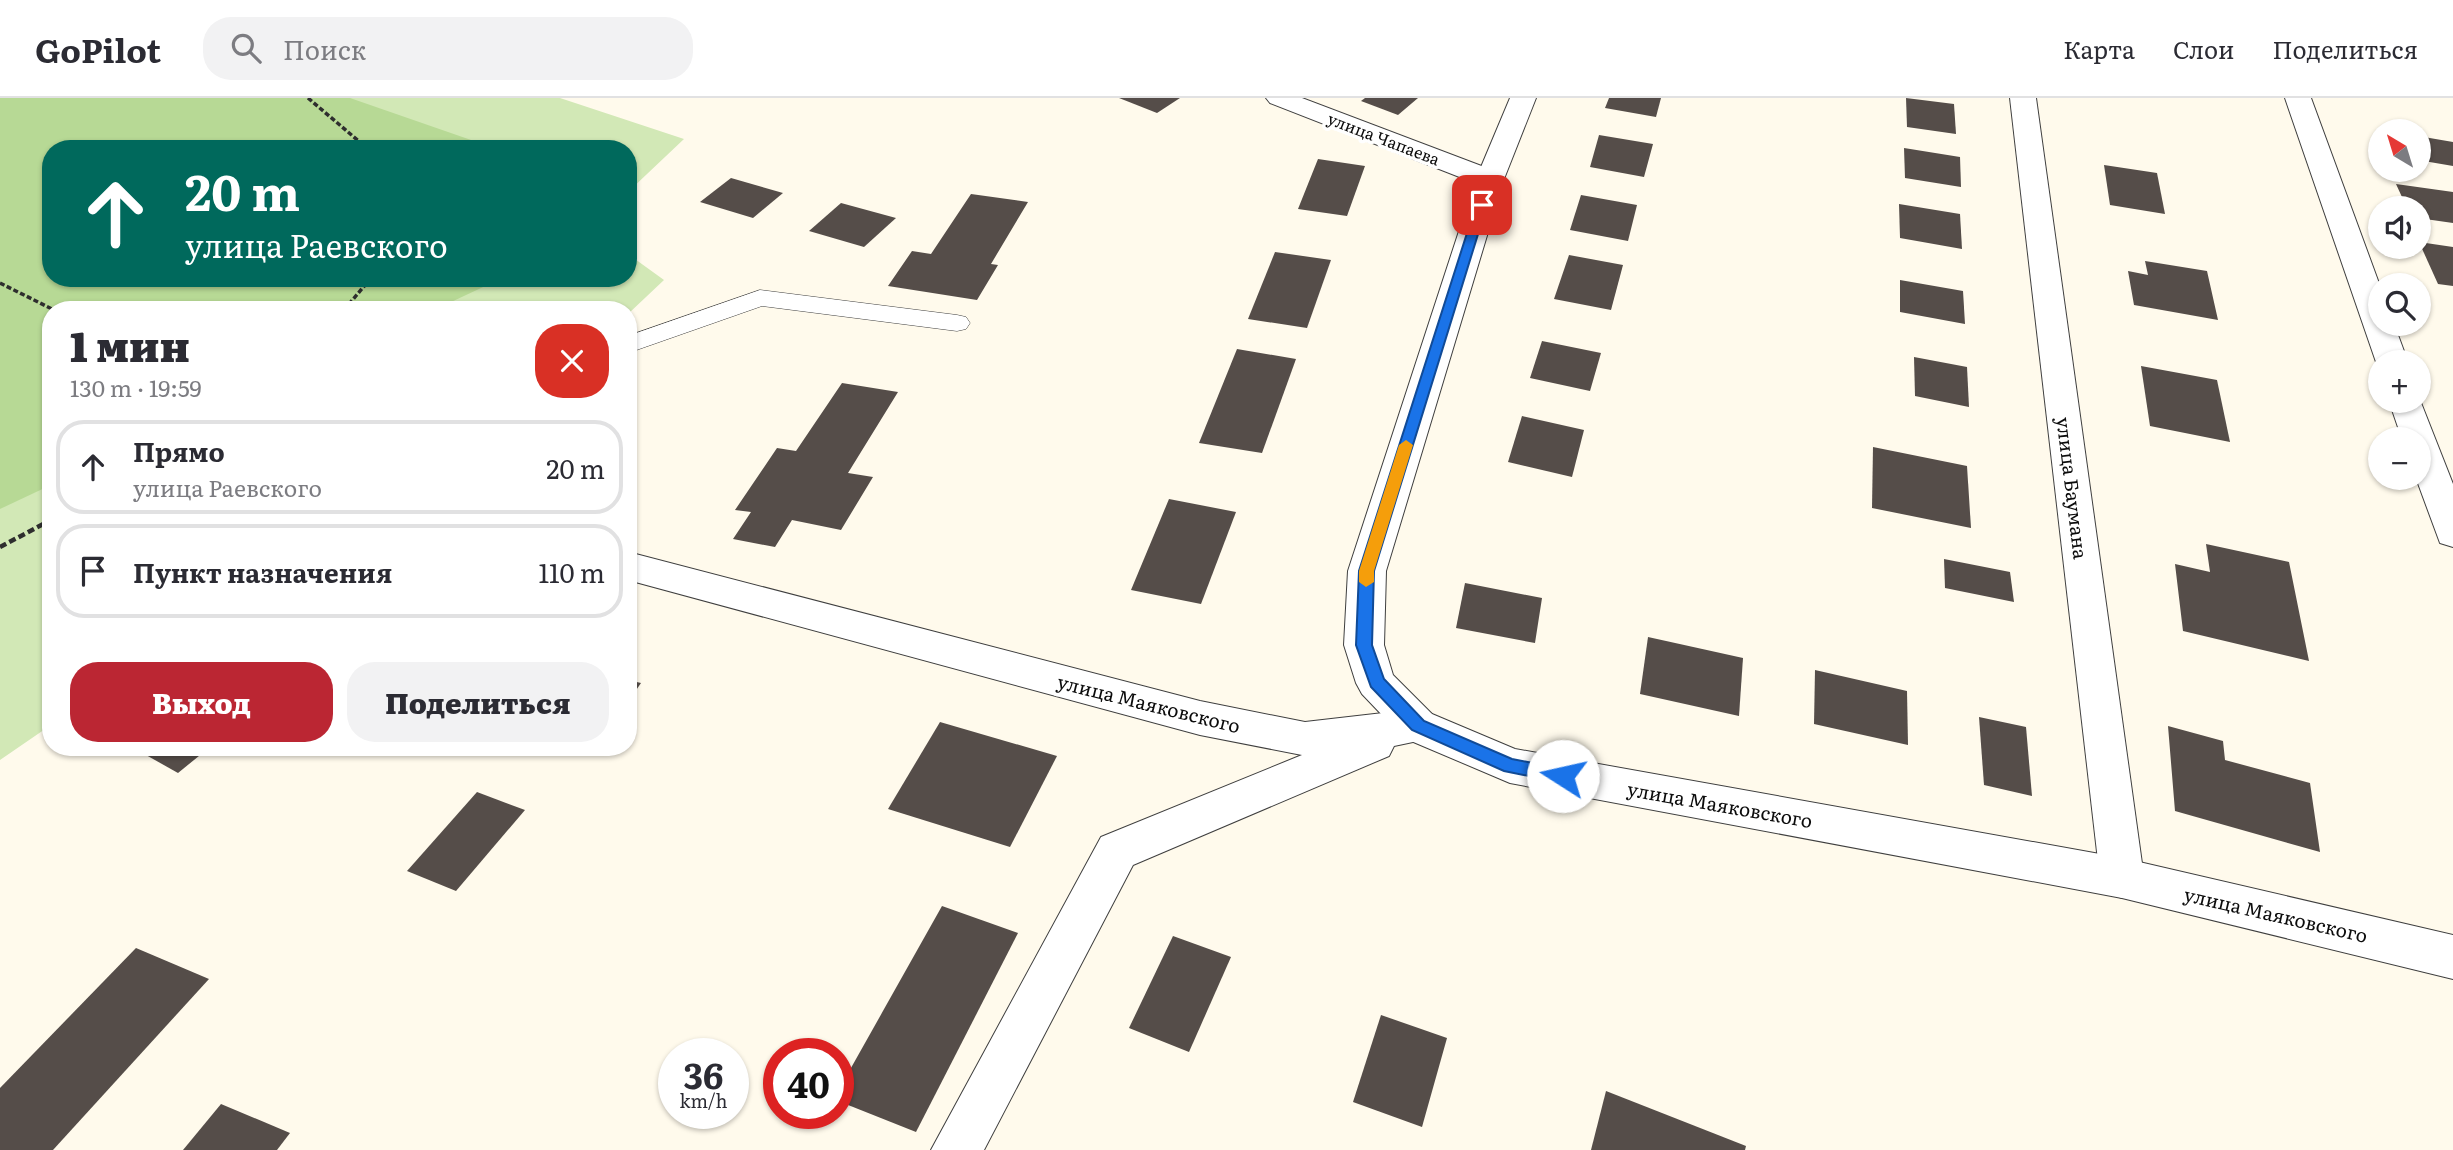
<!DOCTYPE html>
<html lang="ru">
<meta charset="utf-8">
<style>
:root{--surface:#fff;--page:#f2f2f3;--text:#2b2b33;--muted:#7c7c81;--line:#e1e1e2;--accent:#bb2633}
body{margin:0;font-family:Literata,serif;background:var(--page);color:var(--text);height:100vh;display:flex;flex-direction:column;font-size:26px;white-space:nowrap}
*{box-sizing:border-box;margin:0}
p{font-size:23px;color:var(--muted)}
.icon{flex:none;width:38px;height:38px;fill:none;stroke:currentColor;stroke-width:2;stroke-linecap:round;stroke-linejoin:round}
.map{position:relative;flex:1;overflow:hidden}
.panel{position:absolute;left:42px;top:203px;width:595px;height:455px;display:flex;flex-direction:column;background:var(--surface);border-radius:28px;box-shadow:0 2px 5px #0004}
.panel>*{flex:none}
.top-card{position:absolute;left:42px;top:42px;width:595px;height:147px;border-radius:28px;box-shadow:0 2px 5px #0004;background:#00695c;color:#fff;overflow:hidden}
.needle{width:46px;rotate:322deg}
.fabs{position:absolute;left:2368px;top:21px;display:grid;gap:14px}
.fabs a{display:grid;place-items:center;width:63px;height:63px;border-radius:50%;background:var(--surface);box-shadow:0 2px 5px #0004;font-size:35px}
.speed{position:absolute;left:658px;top:940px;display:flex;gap:14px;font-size:35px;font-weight:700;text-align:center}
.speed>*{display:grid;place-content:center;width:91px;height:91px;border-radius:50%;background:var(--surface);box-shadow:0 2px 5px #0004;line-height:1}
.speed small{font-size:18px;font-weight:400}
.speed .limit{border:10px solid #d22;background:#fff;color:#111}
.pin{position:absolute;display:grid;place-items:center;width:60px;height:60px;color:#fff;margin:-30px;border-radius:14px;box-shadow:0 4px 10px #0006}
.me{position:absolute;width:77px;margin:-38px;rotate:280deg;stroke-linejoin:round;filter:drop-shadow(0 0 5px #0008)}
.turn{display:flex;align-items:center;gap:24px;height:147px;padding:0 28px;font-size:32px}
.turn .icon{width:91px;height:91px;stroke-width:2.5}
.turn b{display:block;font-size:49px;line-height:60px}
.round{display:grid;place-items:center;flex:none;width:74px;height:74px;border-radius:28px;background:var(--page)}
.overview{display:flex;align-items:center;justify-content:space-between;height:119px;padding:0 28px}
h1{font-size:42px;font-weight:800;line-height:52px}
.primary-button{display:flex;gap:14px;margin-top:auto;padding:14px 28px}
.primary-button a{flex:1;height:80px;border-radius:28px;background:var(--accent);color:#fff;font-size:28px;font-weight:800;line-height:80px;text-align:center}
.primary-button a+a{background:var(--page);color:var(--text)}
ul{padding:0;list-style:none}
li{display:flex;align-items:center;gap:21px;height:94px;margin:0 14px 10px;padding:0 14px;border:4px solid var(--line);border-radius:28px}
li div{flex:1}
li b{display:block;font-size:26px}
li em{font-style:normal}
header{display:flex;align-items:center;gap:42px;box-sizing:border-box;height:98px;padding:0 35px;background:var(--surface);border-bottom:2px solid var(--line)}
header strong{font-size:33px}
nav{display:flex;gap:38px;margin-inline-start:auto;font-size:24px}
.search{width:490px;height:63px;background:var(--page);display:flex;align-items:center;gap:18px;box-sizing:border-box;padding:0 24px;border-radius:28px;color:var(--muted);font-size:26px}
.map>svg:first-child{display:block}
.green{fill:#d2e8b6}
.forest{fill:#b7d995}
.building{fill:#554d49}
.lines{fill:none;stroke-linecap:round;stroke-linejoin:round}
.service-casing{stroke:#3f3f3f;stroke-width:1}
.minor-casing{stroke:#3f3f3f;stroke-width:2}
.tertiary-casing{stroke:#3f3f3f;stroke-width:2}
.path-far1{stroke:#2e2e2e;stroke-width:3.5;stroke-dasharray:5 2.5;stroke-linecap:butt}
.path{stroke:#2e2e2e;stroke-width:4.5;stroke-dasharray:7 3.5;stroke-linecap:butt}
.service{fill:#fff;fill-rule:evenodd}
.minor{fill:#fff;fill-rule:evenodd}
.tertiary{fill:#fff;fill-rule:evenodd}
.route{fill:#1a73e8;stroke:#114b97;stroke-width:2}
.slow{fill:#f59e0b}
.labels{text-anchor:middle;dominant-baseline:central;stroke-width:7;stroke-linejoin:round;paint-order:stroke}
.far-street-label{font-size:16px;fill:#0c0c0c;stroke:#fff}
.street-label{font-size:19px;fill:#0c0c0c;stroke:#fff}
</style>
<header>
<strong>GoPilot</strong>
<div class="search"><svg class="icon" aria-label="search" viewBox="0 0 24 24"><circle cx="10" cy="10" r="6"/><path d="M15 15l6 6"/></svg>Поиск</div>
<nav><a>Карта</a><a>Слои</a><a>Поделиться</a></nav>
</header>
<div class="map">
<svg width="2453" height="1052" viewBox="0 0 2453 1052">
<rect width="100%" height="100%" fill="#fffaec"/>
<path class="green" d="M0,0h560l124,41 -56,53v-43h-577v129h577v-24l36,26 -36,34v-4h-577v415l-51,35z"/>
<path class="forest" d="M0,0h350l147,51h-446v129h443l2,3 -62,29h-383v175l-51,24z"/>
<g class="building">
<path d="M1119,0h61l-23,15z"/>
<path d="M1365,0h53l-20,17 -37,-14z"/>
<path d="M1609,0h52l-5,19 -51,-9z"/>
<path d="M1906,0l48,6 2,30 -49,-7z"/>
<path d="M1599,37l54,9 -9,33 -54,-10z"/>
<path d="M2418,38l35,6v24l-35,-6z"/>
<path d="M1904,50l56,9 1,30 -56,-9z"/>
<path d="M1318,61l47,7 -18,50 -49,-7z"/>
<path d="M2104,67l53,8 8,41 -55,-9z"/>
<path d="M731,80l52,15 -30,25 -53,-16z"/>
<path d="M2396,86l57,8v31l-35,-5v-10h-11z"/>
<path d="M971,96l57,8 -37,62 7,1 -21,35 -89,-14 24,-35 19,3z"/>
<path d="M1581,97l56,10 -9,36 -58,-11z"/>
<path d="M841,105l55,15 -32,29 -55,-16z"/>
<path d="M1899,106l61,10 2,35 -62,-11z"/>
<path d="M2419,144l34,5v39l-15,-2z"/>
<path d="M1275,154l56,8 -24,68 -59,-9z"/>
<path d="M1569,157l54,10 -12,45 -57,-11z"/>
<path d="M2145,163l62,10 11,49 -84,-15 -6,-34 20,4z"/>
<path d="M1900,182l63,11 2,33 -65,-12z"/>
<path d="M1542,243l59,12 -11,38 -60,-13z"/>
<path d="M1237,251l59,10 -34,94 -63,-10z"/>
<path d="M1914,259l53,10 2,40 -54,-11z"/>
<path d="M2141,268l76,14 13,62 -80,-16z"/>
<path d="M842,285l56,9 -50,81 25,4 -32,53 -49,-10 -17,27 -42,-8 18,-27 -16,-2 42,-62 19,3z"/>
<path d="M1522,318l62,14 -12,47 -64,-15z"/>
<path d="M1873,349l94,19 4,62 -99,-20z"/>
<path d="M1169,401l67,13 -35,92 -70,-14z"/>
<path d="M2206,446l83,18 20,99 -126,-30 -8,-67 35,8z"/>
<path d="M1944,461l66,13 4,30 -69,-14z"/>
<path d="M1465,485l77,15 -7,45 -79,-15z"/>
<path d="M1648,539l95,21 -4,58 -99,-22z"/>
<path d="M1815,572l92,21 1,54 -94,-21z"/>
<path d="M628,582l13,3 -13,19z"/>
<path d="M1979,619l47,10 6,69 -48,-11z"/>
<path d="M940,624l117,34 -47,91 -122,-38z"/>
<path d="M2168,628l55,15 2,19 85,23 10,69 -145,-41z"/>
<path d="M155,649h55l-32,26 -32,-18z"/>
<path d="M477,694l48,18 -69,81 -49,-20z"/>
<path d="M942,808l76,27 -102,199 -78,-31v-10z"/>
<path d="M1173,838l58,21 -42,95 -60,-24z"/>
<path d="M136,850l73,31 -156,171h-53v-62z"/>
<path d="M1381,917l66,23 -25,89 -69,-25z"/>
<path d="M1606,993l140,55 -1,4h-154z"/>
<path d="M221,1006l69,29 -13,17h-94z"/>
</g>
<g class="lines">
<defs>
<path id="service" d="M760,192l197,25 9,2 4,6 -4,6 -9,2 -195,-25 -134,47v-17z"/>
<g id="minor">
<path d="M1266,0h36l198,75 4,6 -4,6 -10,2 -10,-2 -210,-82z"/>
<path d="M2010,0h26l108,780 -6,14 -16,6 -16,-6 -6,-14z"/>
<path d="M2285,0h26l69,188v38h14l14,38h-28v6l-4,-6z"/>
<path d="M2418,297l35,89v63l-13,-4 -24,-65h2v-39h-16l-13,-38h29z"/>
<path d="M628,454l572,149 105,21 113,-13 14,5 6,12 -6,12 -38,8 -5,10 -256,109 -149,285h-53l170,-313 201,-82 -102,-20 -572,-155z"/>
</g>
<path id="tertiary" d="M1510,0h26l-32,81 -118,392 -2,74 9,30 39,39 83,35 607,109 331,77v44l-331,-81 -612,-115 -106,-45 -42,-44 -6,-11 -12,-38 4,-74 128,-392z"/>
</defs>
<use href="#service" class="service-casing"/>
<use href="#minor" class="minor-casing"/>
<use href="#tertiary" class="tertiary-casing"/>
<g class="path-far1">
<path d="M308,0l60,51"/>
<path d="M0,185l54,27"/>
<path d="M344,212l27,-32"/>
</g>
<path class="path" d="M0,449l51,-27"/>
<use href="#service" class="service"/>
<use href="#minor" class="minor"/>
<use href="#tertiary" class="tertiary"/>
</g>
<path class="route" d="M1482,103l5,4 -113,366 -2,74 12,34 40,42 88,38 57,11 3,6 -3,5 -6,2 -59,-12 -92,-41 -41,-43 -15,-42 3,-74 117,-366z"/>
<path class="slow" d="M1406,342l7,5 -39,126v11l-8,5 -7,-5v-11l40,-126z"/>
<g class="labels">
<g class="far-street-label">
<text transform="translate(1384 40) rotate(21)">улица Чапаева</text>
</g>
<g class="street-label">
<text transform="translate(2073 390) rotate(83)">улица Баумана</text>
<text transform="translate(1149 605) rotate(14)">улица Маяковского</text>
<text transform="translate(1720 706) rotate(10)">улица Маяковского</text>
<text transform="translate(2276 816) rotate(13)">улица Маяковского</text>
</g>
</g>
</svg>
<div class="fabs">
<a><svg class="needle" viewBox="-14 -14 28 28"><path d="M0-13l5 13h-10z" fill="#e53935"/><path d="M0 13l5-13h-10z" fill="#7c7c81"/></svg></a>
<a><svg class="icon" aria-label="sound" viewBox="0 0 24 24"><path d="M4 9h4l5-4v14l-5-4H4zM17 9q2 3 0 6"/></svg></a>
<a><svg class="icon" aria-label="search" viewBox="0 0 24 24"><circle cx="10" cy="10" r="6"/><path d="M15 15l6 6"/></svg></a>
<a>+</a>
<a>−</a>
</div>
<div class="speed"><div>36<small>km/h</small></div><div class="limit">40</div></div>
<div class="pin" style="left:1482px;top:107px;background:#d93025"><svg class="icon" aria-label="arrive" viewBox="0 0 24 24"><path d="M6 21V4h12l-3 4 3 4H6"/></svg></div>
<svg class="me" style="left:1563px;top:678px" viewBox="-20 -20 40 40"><circle r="19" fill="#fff"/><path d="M0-13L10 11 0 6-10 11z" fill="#1a73e8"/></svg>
<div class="top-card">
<div class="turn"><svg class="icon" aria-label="ahead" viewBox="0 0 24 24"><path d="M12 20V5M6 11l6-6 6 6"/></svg><div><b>20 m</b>улица Раевского</div></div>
</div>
<section class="panel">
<div class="overview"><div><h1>1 мин</h1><p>130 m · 19:59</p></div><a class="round" style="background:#d93025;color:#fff"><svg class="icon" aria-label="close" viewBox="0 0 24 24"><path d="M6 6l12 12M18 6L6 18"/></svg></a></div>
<ul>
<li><svg class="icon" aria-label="ahead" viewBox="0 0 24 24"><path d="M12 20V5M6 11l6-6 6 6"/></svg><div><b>Прямо</b><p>улица Раевского</p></div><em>20 m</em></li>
<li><svg class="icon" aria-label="arrive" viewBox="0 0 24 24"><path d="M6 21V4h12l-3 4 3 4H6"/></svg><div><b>Пункт назначения</b></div><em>110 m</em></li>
</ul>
<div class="primary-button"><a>Выход</a><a>Поделиться</a></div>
</section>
</div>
